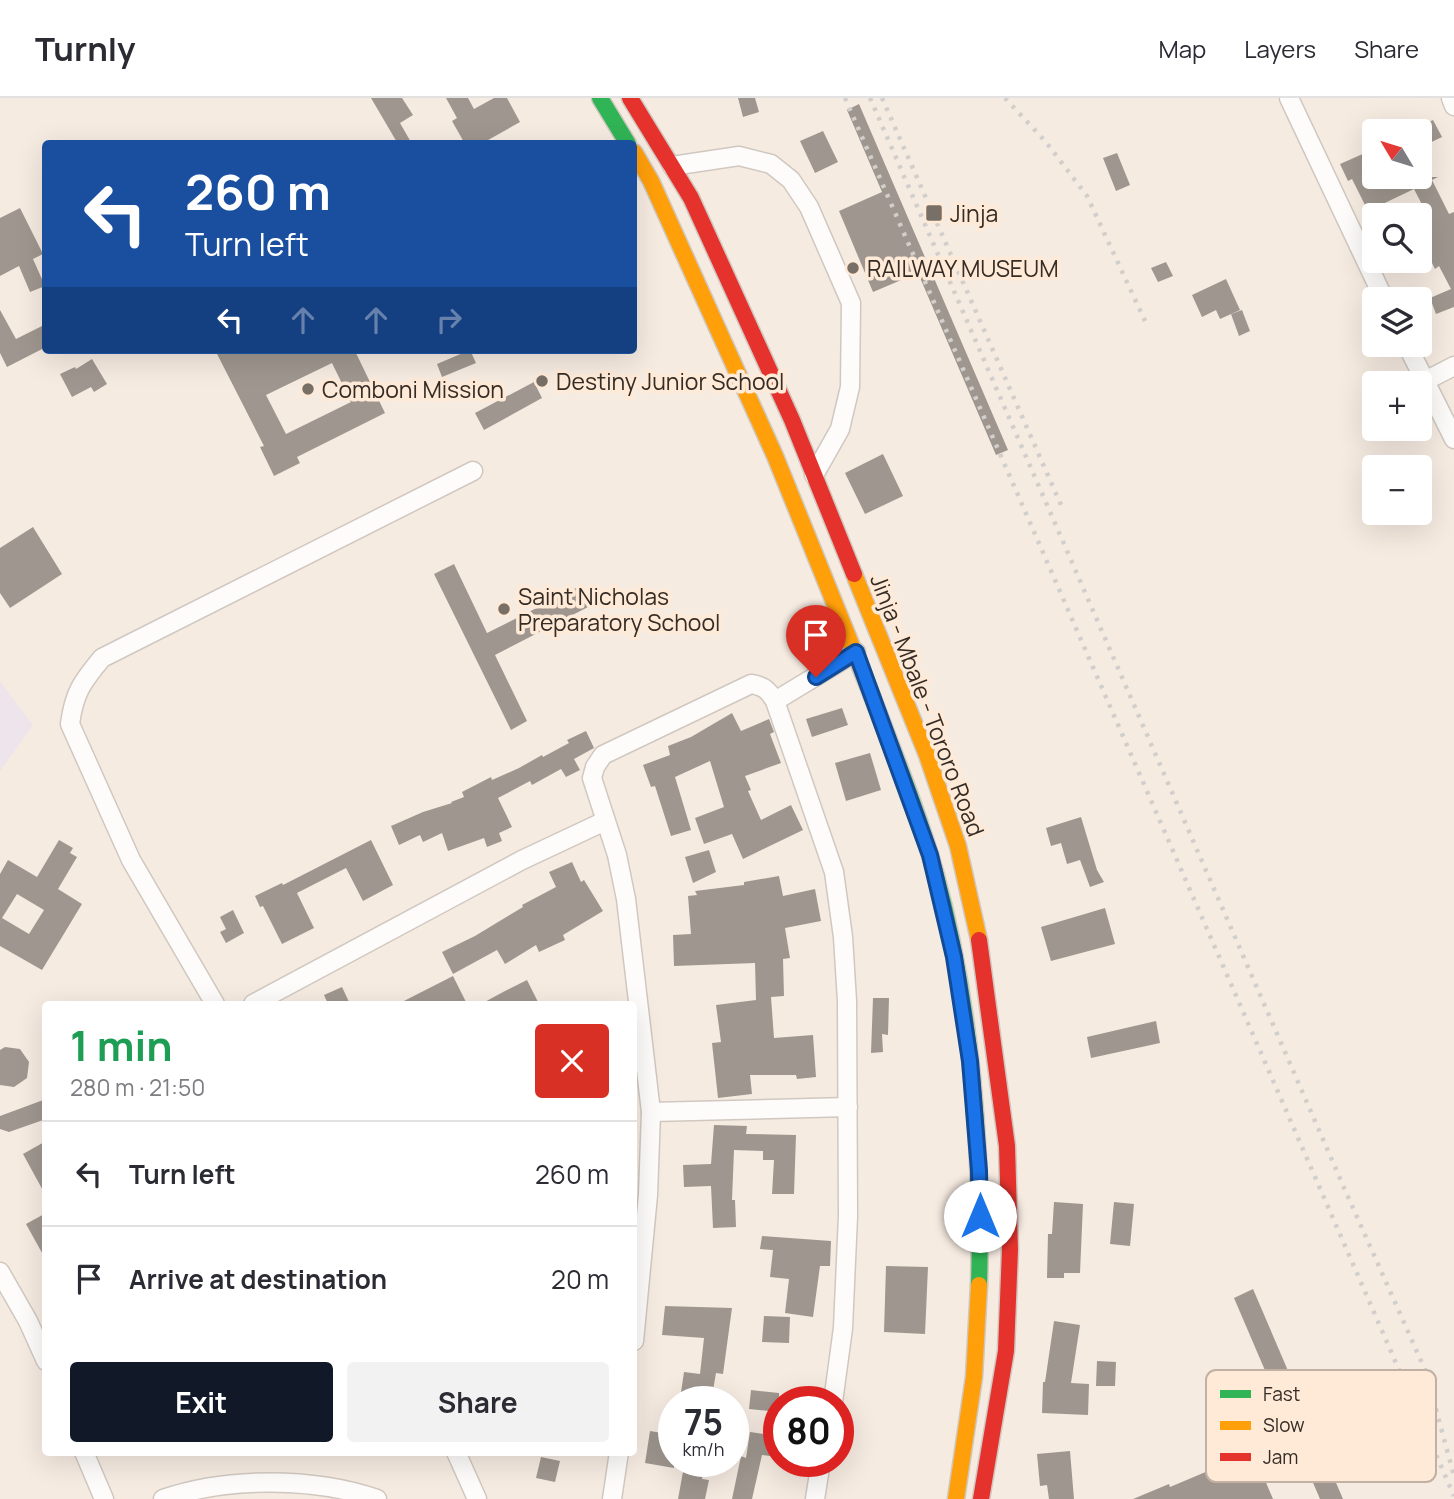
<!DOCTYPE html>
<meta charset="utf-8">
<style>
:root{--surface:#fff;--page:#f2f2f3;--text:#2b2b33;--muted:#7c7c81;--line:#e1e1e2;--accent:#111827}
body{margin:0;font-family:Manrope,sans-serif;background:var(--page);color:var(--text);height:100vh;display:flex;flex-direction:column;font-size:26px;white-space:nowrap}
*{box-sizing:border-box;margin:0}
p{font-size:23px;color:var(--muted)}
.icon{flex:none;width:38px;height:38px;fill:none;stroke:currentColor;stroke-width:2;stroke-linecap:round;stroke-linejoin:round}
.map{position:relative;flex:1;overflow:hidden}
.sheet{position:absolute;left:42px;top:903px;width:595px;height:455px;display:flex;flex-direction:column;background:var(--surface);border-radius:7px;box-shadow:0 7px 28px #0002}
.sheet>*{flex:none}
.banner{position:absolute;left:42px;top:42px;width:595px;height:214px;border-radius:7px;box-shadow:0 7px 28px #0002;background:#1a4fa0;color:#fff;overflow:hidden}
.needle{width:46px;rotate:308deg}
.fabs{position:absolute;left:1362px;top:21px;display:grid;gap:14px}
.fabs a{display:grid;place-items:center;width:70px;height:70px;border-radius:7px;background:var(--surface);box-shadow:0 7px 28px #0002;font-size:35px}
.speed{position:absolute;left:658px;top:1288px;display:flex;gap:14px;font-size:35px;font-weight:700;text-align:center}
.speed>*{display:grid;place-content:center;width:91px;height:91px;border-radius:50%;background:var(--surface);box-shadow:0 7px 28px #0002;line-height:1}
.speed small{font-size:18px;font-weight:400}
.speed .limit{border:10px solid #d22;background:#fff;color:#111}
.pin{position:absolute;display:grid;place-items:center;width:60px;height:60px;color:#fff;margin:-72px -30px;border-radius:50% 50% 50% 0;rotate:-45deg;box-shadow:0 0 7px #0007}
.pin .icon{rotate:45deg}
.me{position:absolute;width:77px;margin:-38px;rotate:0deg;stroke-linejoin:round;filter:drop-shadow(0 0 5px #0008)}
.turn{display:flex;align-items:center;gap:24px;height:147px;padding:0 28px;font-size:32px}
.turn .icon{width:91px;height:91px;stroke-width:2.5}
.turn b{display:block;font-size:49px;line-height:60px}
.lanes{display:flex;align-items:center;height:66px;padding:0 28px;background:#0003;justify-content:center;gap:35px;direction:ltr}
.lanes .off{opacity:.35}
.round{display:grid;place-items:center;flex:none;width:74px;height:74px;border-radius:7px;background:var(--page)}
.overview{display:flex;align-items:center;justify-content:space-between;height:119px;padding:0 28px}
h1{font-size:42px;font-weight:700;line-height:52px;color:#1e9e55}
.action{display:flex;gap:14px;margin-top:auto;padding:14px 28px}
.action a{flex:1;height:80px;border-radius:7px;background:var(--accent);color:#fff;font-size:28px;font-weight:700;line-height:80px;text-align:center}
.action a+a{background:var(--page);color:var(--text)}
ul{padding:0;list-style:none}
li{display:flex;align-items:center;gap:21px;height:105px;padding:0 28px;border-top:2px solid var(--line)}
li div{flex:1}
li b{display:block;font-size:26px}
li em{font-style:normal}
header{display:flex;align-items:center;gap:42px;box-sizing:border-box;height:98px;padding:0 35px;background:var(--surface);border-bottom:2px solid var(--line)}
header strong{font-size:33px}
nav{display:flex;gap:38px;margin-inline-start:auto;font-size:24px}
.map>svg:first-child{display:block}
.education{fill:#eee4ec}
.building{fill:#9f978f;fill-rule:evenodd}
.lines{fill:none;stroke-linecap:round;stroke-linejoin:round}
.street-casing{stroke:#d0c8c0;stroke-width:21}
.fast-casing{stroke:#d0c8c0;stroke-width:19}
.slow-casing{stroke:#d0c8c0;stroke-width:19}
.jam-casing{stroke:#d0c8c0;stroke-width:19}
.street{stroke:#fefcfa;stroke-width:18}
.fast{stroke:#30b455;stroke-width:16}
.slow{stroke:#ff9f0a;stroke-width:16}
.jam{stroke:#e5322d;stroke-width:16}
.rail{stroke:#d1cecb;stroke-width:4.5;stroke-dasharray:3.5 7;stroke-linecap:butt}
.route-casing{stroke:#114b97;stroke-width:18}
.route{stroke:#1a73e8;stroke-width:12}
.poi-dot{fill:#786f67;stroke:#ffead8;stroke-width:2.5}
.labels{text-anchor:middle;dominant-baseline:central;stroke-width:7;stroke-linejoin:round;paint-order:stroke}
.poi-label{font-size:23px;fill:#342c25;stroke:#ffead8;text-anchor:start}
.street-label{font-size:23px;fill:#342c25;stroke:#ffead8}
.key{fill:#ffead8;stroke:#c2b1a2;stroke-width:2}
.key-label{font-size:19px;fill:#342c25}
</style>
<header>
<strong>Turnly</strong>
<nav><a>Map</a><a>Layers</a><a>Share</a></nav>
</header>
<div class="map">
<svg width="1454" height="1401" viewBox="0 0 1454 1401">
<rect width="100%" height="100%" fill="#f6ebe1"/>
<path class="education" d="M0,583l33,44 -33,46z"/>
<g class="building">
<path d="M371,0h31l11,17 -13,8 12,21h-14z"/>
<path d="M446,0h22l6,11 20,-11h13l13,24 -39,22h-16l-13,-23 5,-3z"/>
<path d="M738,0h17l4,14 -16,5z"/>
<path d="M859,6l149,346 -12,5 -78,-182 -45,19 -34,-81 43,-19 -35,-82z"/>
<path d="M1433,22l9,17 -23,11v-21z"/>
<path d="M823,33l15,31 -23,11 -15,-32z"/>
<path d="M1374,51v28h45v-23l11,23h8l-6,3 17,34 5,-2v95l-18,7 -6,-16 21,-9 -12,-23 -4,3 -16,-32v-7l13,-6 -18,-35 -46,22 -16,-32 -4,2 -8,-17z"/>
<path d="M1117,55l13,32 -14,6 -13,-33z"/>
<path d="M20,110l23,46 -10,5 12,27 -15,6 -11,-26 -19,10v-58z"/>
<path d="M1166,164l7,14 -15,6 -7,-14z"/>
<path d="M1226,181l14,31 -20,9 -4,-9 -14,7 -10,-22z"/>
<path d="M0,212l16,29 30,-15v23l-39,20 -7,-14z"/>
<path d="M1242,212l8,21 -11,5 -8,-22z"/>
<path d="M215,252h143l-3,1 30,62 -88,44 3,6 -26,13 -14,-29 4,-1zM332,265l19,39 -65,32 -20,-39z"/>
<path d="M470,252l6,13 -34,14 -5,-13z"/>
<path d="M92,261l15,25 -13,8 -3,-5 -19,10 -12,-23 15,-7 1,2z"/>
<path d="M534,284l8,16 -58,32 -9,-17z"/>
<path d="M883,356l20,42 -38,18 -20,-41z"/>
<path d="M33,429l29,47 -52,34 -10,-15v-45z"/>
<path d="M454,466l33,69 93,-47 10,20 -95,49 32,66 -16,9 -77,-156z"/>
<path d="M842,610l6,17 -36,12 -6,-18z"/>
<path d="M732,615l9,18 28,-12 5,13 -4,2 11,29 -36,13 6,14 -3,1 13,29 30,-15 12,25 -60,29 -11,-25 -28,10 -9,-26 29,-11 -14,-46 -35,16 16,53 -20,6 -16,-50 -4,1 -8,-22 27,-10 -2,-9 23,-9z"/>
<path d="M586,633l8,17 -20,11 6,11 -14,7 -5,-8 -29,16 -2,-4 -32,17 14,29 -13,6 3,8 -15,6 -3,-9 -36,13 -6,-18 -19,9 -3,-7 -21,10 -8,-19 32,-14 29,-9 -1,-1 13,-5 -2,-5 29,-15 1,3 27,-12 23,-13 1,2 26,-14 -2,-3z"/>
<path d="M870,655l11,37 -35,11 -11,-38z"/>
<path d="M1081,719l16,53 7,12 -14,5 -10,-27 -13,4 -6,-21 -10,3 -5,-18z"/>
<path d="M59,742l14,8 -3,5 7,4 -19,32 24,15 -40,66 -42,-24v-72l8,-14 29,17zM17,796l27,16 -15,24 -27,-16z"/>
<path d="M371,742l22,45 -30,16 -17,-33 -49,25 17,35 -32,16 -19,-38 -3,1 -5,-11 27,-13 1,2z"/>
<path d="M709,752l7,22 -23,11 -8,-26z"/>
<path d="M572,764l9,20 3,-2 19,31 -40,24 2,5 -26,12 -3,-7 -31,19 -8,-14 -44,24 -11,-22 33,-16 48,-29 -1,-2 34,-18 -7,-15z"/>
<path d="M779,778l4,20 32,-7 6,32 -36,7 5,30 -7,1 1,37 -13,1 3,41 39,-3 3,42 -19,2 -1,-4h-46l2,19 -34,4 -6,-55 9,-1 -5,-37 40,-5 -1,-37 -81,3 -1,-31 18,-1 -3,-38 9,-1 -2,-4 49,-6v-3z"/>
<path d="M1105,810l10,36 -64,17 -10,-34z"/>
<path d="M233,812l11,23 -18,10 -6,-11 6,-3 -6,-12z"/>
<path d="M453,878l14,28h-69z"/>
<path d="M527,882l12,24h-58l24,-13z"/>
<path d="M342,889l8,17h-22l-4,-9z"/>
<path d="M873,900h16l-1,37 -6,-1 1,18 -12,1z"/>
<path d="M1156,923l4,22 -69,15 -4,-21z"/>
<path d="M5,949l15,2 9,13 -2,16 -13,9 -14,-2v-35z"/>
<path d="M46,1001v20l-37,13 -9,-3v-13z"/>
<path d="M714,1027l33,1 -1,8 50,1 -2,59h-22l2,-34h-11v-9l-29,-1 -2,50h3l1,27 -23,1 -2,-42 -27,1 -1,-22 28,-1z"/>
<path d="M46,1043v55l-23,-42z"/>
<path d="M1054,1104l29,2 -3,69h-16v5h-17l1,-44h4z"/>
<path d="M1114,1104l20,2 -4,42 -20,-2z"/>
<path d="M46,1115v47l-20,-36z"/>
<path d="M762,1138l69,5 -1,25h-10l-7,51 -28,-4 4,-34 -19,-2 3,-27 -13,-1z"/>
<path d="M886,1168l42,1 -3,67 -41,-2z"/>
<path d="M1253,1191l90,210h-23l-86,-201z"/>
<path d="M665,1208l67,2 -9,66 -7,-1 -5,29 -31,-3 4,-27 16,2 4,-36 -42,-3z"/>
<path d="M764,1218l26,1 -1,26 -27,-1z"/>
<path d="M1054,1223l26,4 -9,58 18,1 -1,31 -46,-2 1,-31h2z"/>
<path d="M1097,1263l19,1 -1,24h-19z"/>
<path d="M751,1292l28,3v19l-30,-3z"/>
<path d="M650,1333l24,4v33l-29,-5z"/>
<path d="M750,1334l29,4v21l-17,-2 -10,44h-20l9,-43 5,2z"/>
<path d="M1070,1353l4,48h-25l-2,-14 -7,1 -3,-32z"/>
<path d="M1253,1354l20,47h-140l36,-15 1,3z"/>
<path d="M541,1359l19,4 -5,21 -19,-4z"/>
<path d="M685,1363h20l-3,18 7,1 -4,19h-27z"/>
</g>
<g class="lines">
<defs>
<g id="street">
<path d="M1289,0l95,201"/>
<path d="M1451,0l3,8"/>
<path d="M672,68l67,-10 32,8 20,16 18,27 42,96 -1,84 -10,42 -26,46"/>
<path d="M1407,247l47,94"/>
<path d="M1425,283l29,-15"/>
<path d="M775,603l81,-49"/>
<path d="M215,906l-84,-144 -61,-136c4,-31 12,-42 32,-66l371,-187"/>
<path d="M253,906l269,-144 83,-39"/>
<path d="M651,1014l197,-5"/>
<path d="M0,1174l28,49 18,40"/>
<path d="M634,1243l14,-146 3,-83 -25,-213 -9,-44 -25,-77 3,-11 8,-12 148,-71c13,2 17,6 24,17l59,171 9,65 4,64 1,215 -5,112 -10,74"/>
<path d="M84,1354l20,47"/>
<path d="M456,1354l21,47"/>
<path d="M163,1401c64,-22 150,-22 214,0"/>
<path d="M612,1401l7,-47"/>
<path d="M815,1401l6,-38"/>
</g>
<g id="fast">
<path d="M600,0l28,46"/>
<path d="M872,598c22,58 46,116 63,176 36,130 48,279 44,413"/>
</g>
<g id="slow">
<path d="M634,54l17,29 124,275 97,240"/>
<path d="M854,476l73,181 31,91 21,94"/>
<path d="M956,1401l18,-122 5,-92"/>
</g>
<g id="jam">
<path d="M630,0l61,100 101,222 62,154"/>
<path d="M979,842l28,206 3,103 -4,102 -25,148"/>
</g>
</defs>
<use href="#street" class="street-casing"/>
<use href="#fast" class="fast-casing"/>
<use href="#slow" class="slow-casing"/>
<use href="#jam" class="jam-casing"/>
<use href="#street" class="street"/>
<use href="#fast" class="fast"/>
<use href="#slow" class="slow"/>
<use href="#jam" class="jam"/>
<g class="rail">
<path d="M845,0l609,1398"/>
<path d="M870,0l475,1092 81,182 28,104"/>
<path d="M882,0l179,407"/>
<path d="M1005,0l41,44 41,54 58,125"/>
</g>
</g>
<g class="lines">
<defs>
<path id="route" d="M816,579l40,-25 74,203 24,102 16,104 9,110 1,45"/>
</defs>
<use href="#route" class="route-casing"/>
<use href="#route" class="route"/>
</g>
<g class="poi-dot">
<rect x="925" y="106" width="18" height="18" rx="3.5"/>
<circle cx="853" cy="170" r="7"/>
<circle cx="542" cy="283" r="7"/>
<circle cx="308" cy="291" r="7"/>
<circle cx="504" cy="511" r="7"/>
</g>
<g class="labels">
<g class="poi-label">
<text x="950" y="115">Jinja</text>
<text x="867" y="170">RAILWAY MUSEUM</text>
<text x="556" y="283">Destiny Junior School</text>
<text x="322" y="291">Comboni Mission</text>
<text x="518" y="498">Saint Nicholas<tspan x="518" dy="26">Preparatory School</tspan></text>
</g>
<g class="street-label">
<text transform="translate(928 607) rotate(69)">Jinja - Mbale - Tororo Road</text>
</g>
</g>
<rect x="1206" y="1272" width="230" height="112" rx="10" class="key"/>
<rect x="1220" y="1292" width="31" height="8" fill="#30b455"/>
<rect x="1220" y="1323" width="31" height="9" fill="#ff9f0a"/>
<rect x="1220" y="1355" width="31" height="8" fill="#e5322d"/>
<g class="key-label">
<text x="1263" y="1303">Fast</text>
<text x="1263" y="1334">Slow</text>
<text x="1263" y="1366">Jam</text>
</g>
</svg>
<div class="fabs">
<a><svg class="needle" viewBox="-14 -14 28 28"><path d="M0-13l5 13h-10z" fill="#e53935"/><path d="M0 13l5-13h-10z" fill="#7c7c81"/></svg></a>
<a><svg class="icon" aria-label="search" viewBox="0 0 24 24"><circle cx="10" cy="10" r="6"/><path d="M15 15l6 6"/></svg></a>
<a><svg class="icon" aria-label="layers" viewBox="0 0 24 24"><path d="M12 4l9 5-9 5-9-5zM3 14l9 5 9-5"/></svg></a>
<a>+</a>
<a>−</a>
</div>
<div class="speed"><div>75<small>km/h</small></div><div class="limit">80</div></div>
<div class="pin" style="left:816px;top:579px;background:#d93025"><svg class="icon" aria-label="arrive" viewBox="0 0 24 24"><path d="M6 21V4h12l-3 4 3 4H6"/></svg></div>
<svg class="me" style="left:980px;top:1118px" viewBox="-20 -20 40 40"><circle r="19" fill="#fff"/><path d="M0-13L10 11 0 6-10 11z" fill="#1a73e8"/></svg>
<div class="banner">
<div class="turn"><svg class="icon" aria-label="left" viewBox="0 0 24 24"><path d="M17 20v-9H6M10 6l-5 5 5 5"/></svg><div><b>260 m</b>Turn left</div></div>
<div class="lanes"><svg class="icon" aria-label="left" viewBox="0 0 24 24"><path d="M17 20v-9H6M10 6l-5 5 5 5"/></svg><svg class="icon off" aria-label="ahead" viewBox="0 0 24 24"><path d="M12 20V5M6 11l6-6 6 6"/></svg><svg class="icon off" aria-label="ahead" viewBox="0 0 24 24"><path d="M12 20V5M6 11l6-6 6 6"/></svg><svg class="icon off" aria-label="right" viewBox="0 0 24 24"><path d="M7 20v-9h11M14 6l5 5-5 5"/></svg></div>
</div>
<section class="sheet">
<div class="overview"><div><h1>1 min</h1><p>280 m · 21:50</p></div><a class="round" style="background:#d93025;color:#fff"><svg class="icon" aria-label="close" viewBox="0 0 24 24"><path d="M6 6l12 12M18 6L6 18"/></svg></a></div>
<ul>
<li><svg class="icon" aria-label="left" viewBox="0 0 24 24"><path d="M17 20v-9H6M10 6l-5 5 5 5"/></svg><div><b>Turn left</b></div><em>260 m</em></li>
<li><svg class="icon" aria-label="arrive" viewBox="0 0 24 24"><path d="M6 21V4h12l-3 4 3 4H6"/></svg><div><b>Arrive at destination</b></div><em>20 m</em></li>
</ul>
<div class="action"><a>Exit</a><a>Share</a></div>
</section>
</div>
